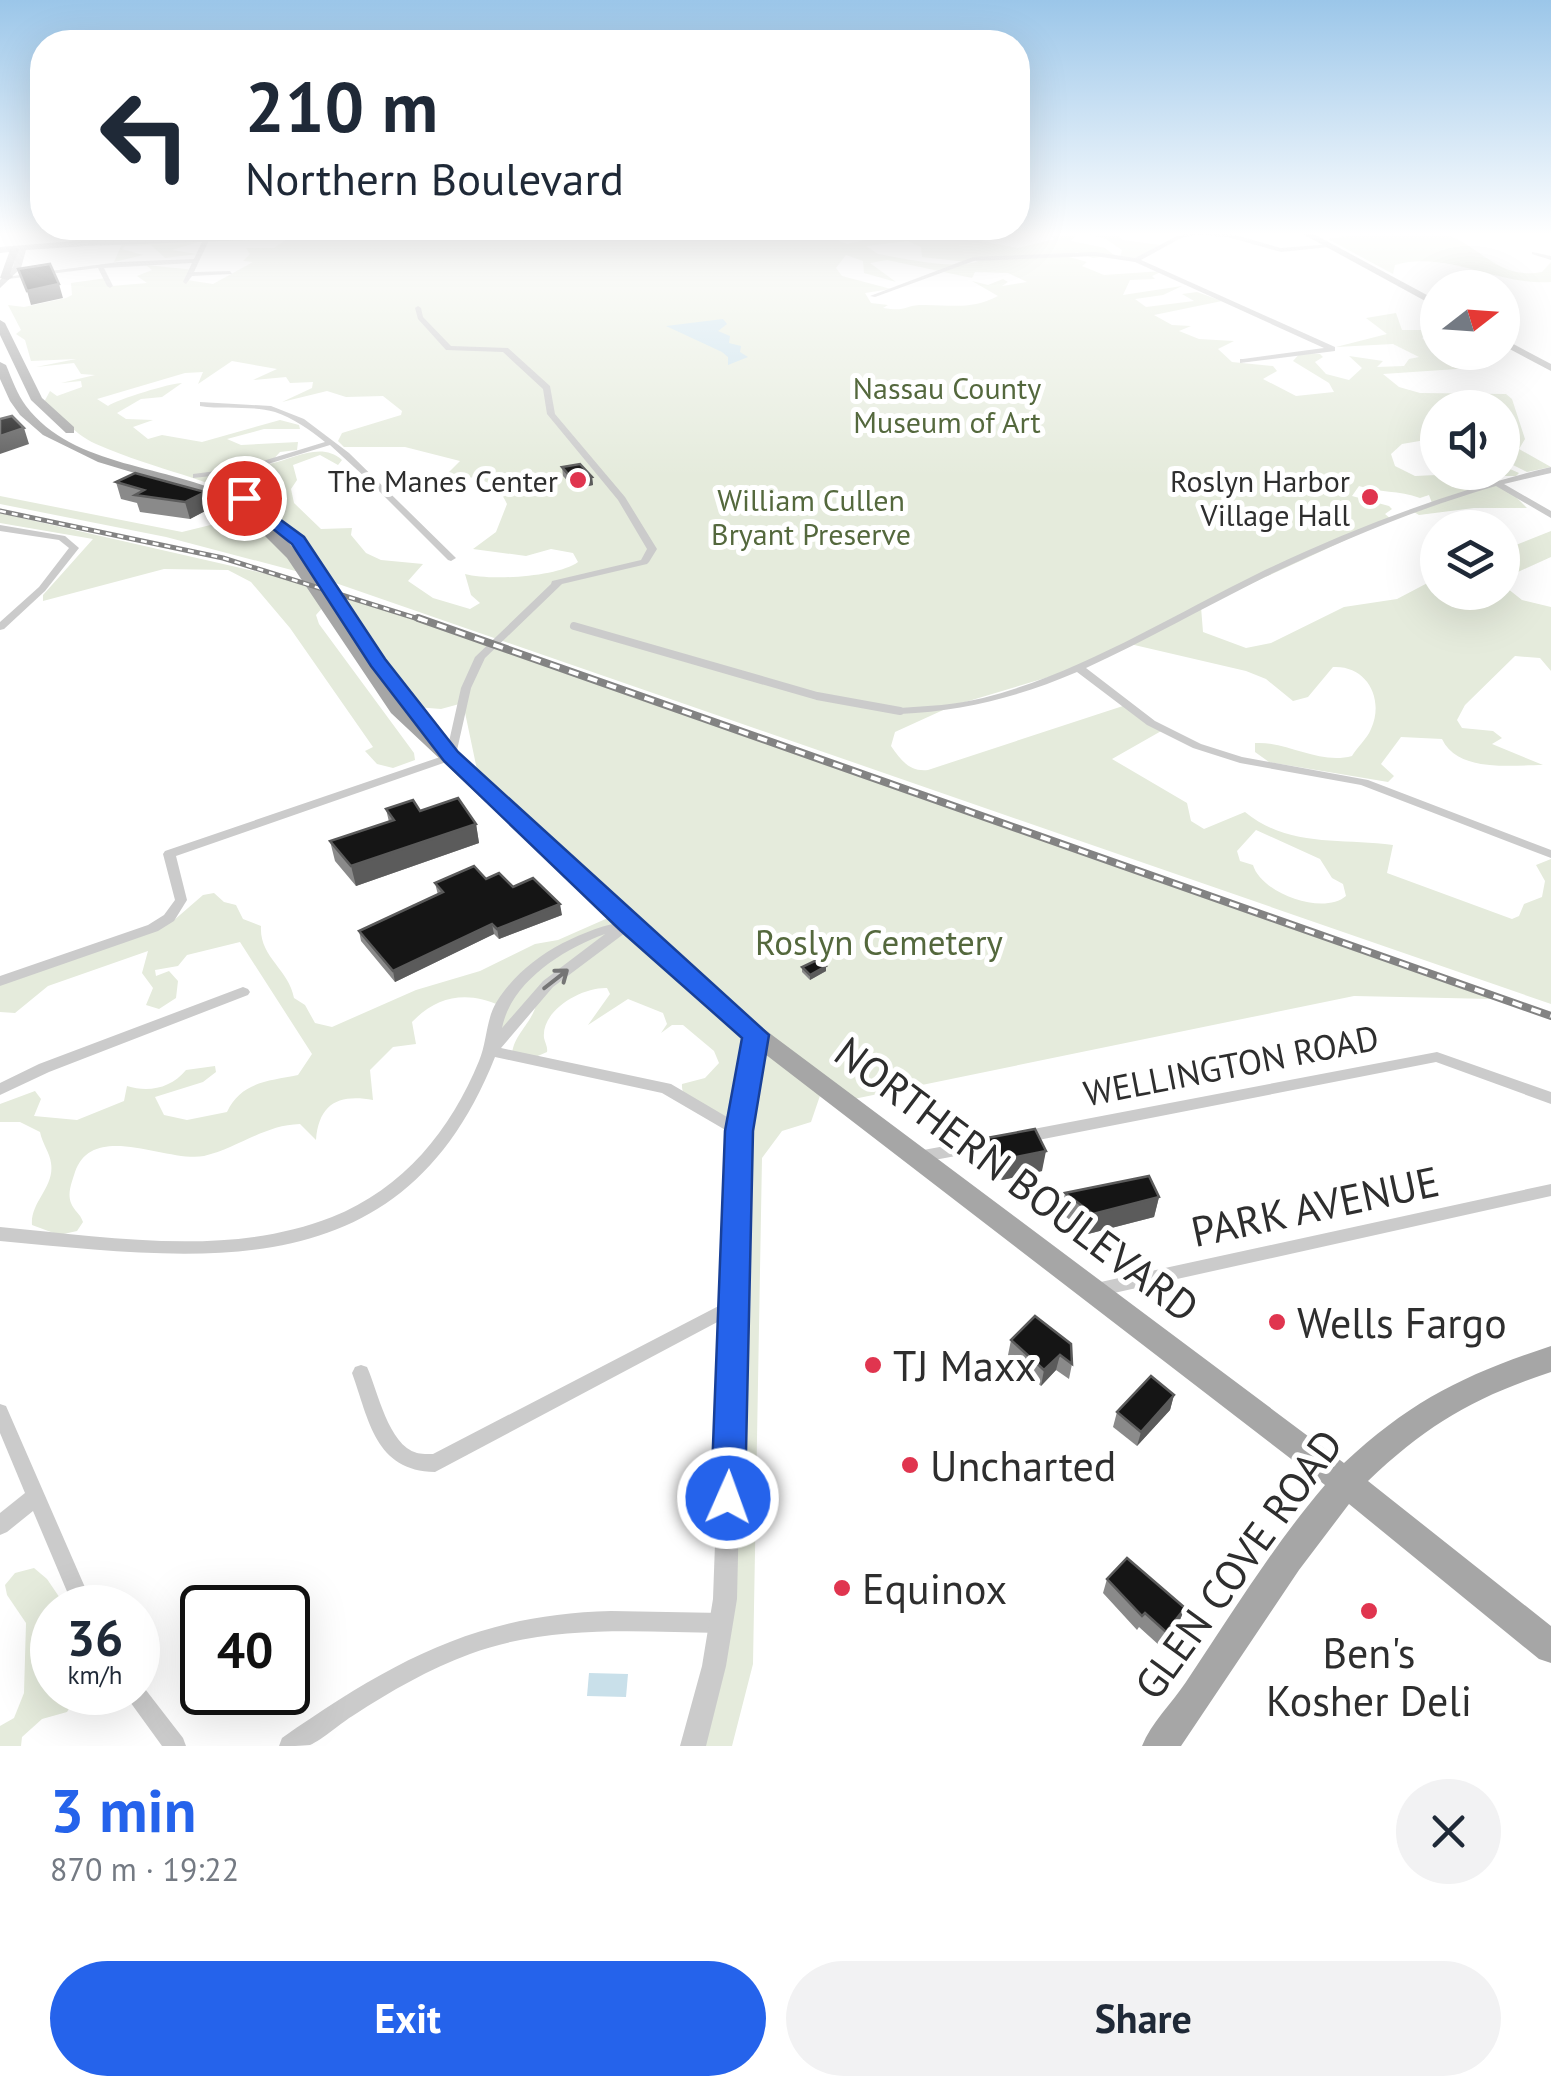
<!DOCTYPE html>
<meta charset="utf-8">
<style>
:root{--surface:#fff;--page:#f2f2f3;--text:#1f2937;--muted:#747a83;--accent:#2563eb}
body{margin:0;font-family:"PT Sans",sans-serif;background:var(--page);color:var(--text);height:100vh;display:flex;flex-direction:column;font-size:38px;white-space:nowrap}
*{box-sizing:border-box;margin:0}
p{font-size:32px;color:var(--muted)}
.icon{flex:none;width:55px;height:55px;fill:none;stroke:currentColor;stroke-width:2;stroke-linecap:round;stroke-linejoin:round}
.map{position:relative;height:1746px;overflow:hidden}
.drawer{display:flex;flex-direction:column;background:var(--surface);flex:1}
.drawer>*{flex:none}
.hud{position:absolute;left:30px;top:30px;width:1000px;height:210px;border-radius:40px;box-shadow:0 10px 40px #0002;background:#fff;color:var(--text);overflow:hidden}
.needle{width:65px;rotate:73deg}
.fabs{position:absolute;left:1420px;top:270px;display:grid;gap:20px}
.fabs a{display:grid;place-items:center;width:100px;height:100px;border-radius:50%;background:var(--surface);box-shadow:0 10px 40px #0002;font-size:50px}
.speed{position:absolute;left:30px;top:1585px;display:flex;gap:20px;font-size:50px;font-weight:700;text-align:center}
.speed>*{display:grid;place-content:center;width:130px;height:130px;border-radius:50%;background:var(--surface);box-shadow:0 10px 40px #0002;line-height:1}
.speed small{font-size:25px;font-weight:400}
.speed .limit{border:5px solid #111;border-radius:15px;background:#fff;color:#111}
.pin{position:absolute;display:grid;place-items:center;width:85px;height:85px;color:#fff;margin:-42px;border:5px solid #fff;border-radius:50%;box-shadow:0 2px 10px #0007}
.me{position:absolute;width:110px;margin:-55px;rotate:2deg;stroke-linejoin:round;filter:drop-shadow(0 0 8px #0008)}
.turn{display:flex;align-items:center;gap:35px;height:210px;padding:0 50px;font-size:45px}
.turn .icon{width:130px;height:130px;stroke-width:2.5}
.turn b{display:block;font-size:70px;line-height:85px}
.round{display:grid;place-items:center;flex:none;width:105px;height:105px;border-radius:52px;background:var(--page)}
.summary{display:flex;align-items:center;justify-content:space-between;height:170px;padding:0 50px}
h1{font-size:60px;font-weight:700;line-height:75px;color:var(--accent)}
.primary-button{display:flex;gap:20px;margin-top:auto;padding:20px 50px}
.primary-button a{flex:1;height:115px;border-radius:60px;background:var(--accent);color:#fff;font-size:40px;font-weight:700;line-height:115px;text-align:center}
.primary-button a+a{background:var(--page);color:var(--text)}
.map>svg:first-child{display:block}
.green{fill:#e5ebdc;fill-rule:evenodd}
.water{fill:#c9e0ea}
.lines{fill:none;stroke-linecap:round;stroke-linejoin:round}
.pedestrian{stroke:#cbcbcb;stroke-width:8}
.minor{fill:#cbcbcb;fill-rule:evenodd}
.tertiary{fill:#cbcbcb;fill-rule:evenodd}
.secondary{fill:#b8b8b8;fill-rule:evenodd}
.primary{fill:#a6a6a6;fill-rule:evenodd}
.rail-far1-casing{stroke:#838383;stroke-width:5}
.rail-casing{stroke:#838383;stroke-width:8}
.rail-far1{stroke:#fff;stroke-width:2.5;stroke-dasharray:6;stroke-linecap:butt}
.rail{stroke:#fff;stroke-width:4;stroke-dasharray:10;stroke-linecap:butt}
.wall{fill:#8a8a8a}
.shaded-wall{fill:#5b5b5b}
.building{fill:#151515;stroke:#5b5b5b;stroke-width:2.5}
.oneway{stroke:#757575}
.route{fill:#2563eb;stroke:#184099;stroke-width:2.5}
.poi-dot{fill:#e0354f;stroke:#fff;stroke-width:4}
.labels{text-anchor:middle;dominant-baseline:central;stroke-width:10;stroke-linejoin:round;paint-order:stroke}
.far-park-label{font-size:30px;fill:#54683d;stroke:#fff}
.far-poi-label{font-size:30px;fill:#2e2e2e;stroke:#fff;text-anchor:end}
.park-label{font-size:35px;fill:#54683d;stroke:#fff}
.street-label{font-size:35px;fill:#2e2e2e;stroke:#fff}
.near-street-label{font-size:42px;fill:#2e2e2e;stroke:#fff}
.near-poi-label{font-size:42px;fill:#2e2e2e;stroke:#fff;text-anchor:start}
</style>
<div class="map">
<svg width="1551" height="1746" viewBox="0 0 1551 1746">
<rect width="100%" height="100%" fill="#fff"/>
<g class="green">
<path d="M83,232l105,4 16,-4h614l29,12 22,-5 -19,-7h182l-52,9 38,7 37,-9 -12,-7h73l7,8 37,5 -24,13 -16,-1 2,-7 -16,-11 -27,-7 -8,9 34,7 9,7 -21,3 -16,-6 -11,4 21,6 -5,4 22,9 59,-4 -11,5 3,3 -25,1 -7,15 59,-9 -19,9 -28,4 11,8 48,-6 -12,-7 15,-2 25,9 -68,14 18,10 19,1 -12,5 20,8 35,2 -16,8 14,13 41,4 4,5 -14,8 33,17 38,-4 -5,-9 -36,-22 8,-9 19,2 3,3 -8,5 11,12 23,6 13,-12 -13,-12 34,5 -6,6 27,-1 5,-7 10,-2 -26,-13 -57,3 51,-13 -21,-16 30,-5 6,17h35l-15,8 16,14 39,1 -21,7 6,7 -5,2 -74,5 16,13 21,6 86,1 6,5 13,40 -6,10 32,18 -24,5 -24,-12 -1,-52h-64l-1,30 -35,6 -11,10 4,12 20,10 87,-4 1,-6 16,7 -3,3h-21l32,32h-53l-55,7 -5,-3 18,-9 -3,-8 -9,3c-21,-8 -41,-5 -61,-12l-7,10 37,10 3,3 -7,5 6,5 -190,88 2,25 43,16 25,-5 73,-36 53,-8 40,-21 1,14h64l1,-7 19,15 29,7v64l-11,-13 -25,-2 -50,49 -8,15 5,8 31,3 9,7 -10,6 51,21c-31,0 -85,8 -101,-26l-41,-2 -20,27 13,12 -6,6 -119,-20 -14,-10v-9c31,-2 64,22 97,13 5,-9 15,-17 19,-27 14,-31 -5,-64 -38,-62l-25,30 -15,4 -27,-22 -20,-8 -116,-27 -51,24 -127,38 -57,26 -4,14c10,14 18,26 37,24l198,-65 37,25 -51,29 75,44 4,18 13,8 41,-17c44,36 95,26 148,33l-6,28 125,46 7,-3 5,-12 18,-7 3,-16 -9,-16 15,-6v145l-1227,-425c-64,-103 -130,-92 -228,-135 -26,-12 -33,-29 -53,-40l7,-13 7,5 25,-9 -1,-6 -20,2 34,-8 -14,-1 -7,-11 -38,4 40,-8 -45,2 -6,-21 -9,-6 5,-4 -13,-25 16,2 42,-9 6,-3 -1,-12 35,-5 6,8 35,-3 -10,-7 15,-6 -6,-5 49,5 -8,10 26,4 40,-22 -10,-1 7,-7 -4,-6h28l16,-11 -161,1 -3,3 72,1 -26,8 25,4 -32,4 -14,-13 -26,1 -3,3 21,6 -29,7 8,-18h-51l3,-11zM908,241l13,6 1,10 45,5 16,-4c-17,15 -81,0 -105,-4l-12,-8zM846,255l17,6 1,12 32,9 -26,-19 17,-3 85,18 3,-6 33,1 19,9 -25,4 6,-4 -5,-3 -15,6 -16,-4 26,15c-29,15 -49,8 -79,9 -15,1 -13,7 -36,3l5,-3 -17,-2 -6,-10 26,-4 -49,-13 -6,-8zM232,361l45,8 -24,11 33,-3 4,6 23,-1 -1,6 -30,14 45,-11 19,6 37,-1 19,15 -1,4 -59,18 -4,8 6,6h61l55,14 -12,12c24,6 47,3 59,31l-11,28 -23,17 53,7 25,-7 22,4 5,9c-20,15 -88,19 -113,12l6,21 9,8 -10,6 -37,-11 -25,-17 15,-17 -42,-4 -15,-7 -15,-18 1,-7 -31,1 -27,-26 -3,-14 6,-9 -4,-15 27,-10 18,10 4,-5c-21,-19 -48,-1 -73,4l11,-12 17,-2 1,-8 -57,3 -14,-6 37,-10h36l-1,-4 -19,-5 -78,22 -40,-7 -14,4 -15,-12 20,-7 -27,-1 -9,-6 24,-14 21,-2 20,-14c-11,0 -64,16 -74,23l-11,-7 88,-26 18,-1 -5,12zM1256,830l64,29 12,19 11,6 3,12c-23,20 -85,-3 -93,-31l-13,-4 -3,-10z"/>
<path d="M1373,232c21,1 45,-4 65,0 39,8 57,49 104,40l9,-10v20c-54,4 -103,-32 -156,-17l-2,9 -65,-35z"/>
<path d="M0,496l182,36 69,-17 52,58 -137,-36 -166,-33z"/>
<path d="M0,513l311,71 13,22 -8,9 3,9 95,129 1,7 -22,8 -16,-4 -12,-13 8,-4 -83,-119 -39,-46 -23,-12 -64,-1 -121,32v-6l50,-56 -93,-16z"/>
<path d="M1551,531v26l-44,20 -4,7v-34z"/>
<path d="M331,590l1162,409 -139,-3 -510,105 -21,-14 -12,35 -29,9 -20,27 -9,506 -21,82h-39l32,-147 5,-276 13,-225c-3,4 -8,14 -14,18 -17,10 -49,-14 -47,-32l23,-6 14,-15 -5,-12 -31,-26h-11l-11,8 6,-9 -4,-11 -35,-14 -40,26 22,-31 -3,-6c-25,-1 -66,22 -63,50 1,5 4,9 3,14l-23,10 -12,-6c0,-21 22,-34 25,-55l16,-15 -6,-2 -57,67 11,-45c-33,-15 -63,-11 -89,16l4,22 -23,3 -23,23 3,30c-35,-6 -54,4 -57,40l-16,-16c-36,1 -62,24 -96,32 -37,7 -111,-36 -129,16 -3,10 -8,21 -4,31 3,8 9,10 12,19l-6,9 -18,4 -27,-10c-2,-23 23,-38 19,-62 -1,-10 -9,-20 -11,-31l-20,-10h-20v-18l35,-13 6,8 -7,17 43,4 47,-19 3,-15c22,7 44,2 59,-16l29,-4 1,6 -13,10 -48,15 9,18 23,5 40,-8c14,-30 41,-31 71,-37l14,-21 -72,-112 -53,13 -9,11 -23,4 1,6 13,-5 9,10 -2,17 -17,11 -13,-4 7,-17 -11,-15 6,-22 -100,35 -33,27 -15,-1v-31l173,-60 30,-26 11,-2 10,9 12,3 7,14 18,7c-2,31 28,43 33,72l11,7 10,18 17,4 84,-37 64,-19 55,-27 23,-4 59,-26 -137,-130 -17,-81 -22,6 -25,-2z"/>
<path d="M34,1568l13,11 19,28 -14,1v84l26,1 -11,19 -25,7 -20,18 -1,9h-21v-20l14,-8 10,-25 2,-70 -19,-28 -2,-10 10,-12z"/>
</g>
<g class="water">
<path d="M723,319l4,5 -9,7 12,5 -1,7 12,3 -1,6 8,5 -20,8v-8l-6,-5 -56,-26z"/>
<path d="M589,1673l39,1 -2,23 -39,-1z"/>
</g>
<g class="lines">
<path class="pedestrian" d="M574,626l243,70 83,15"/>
<g class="minor">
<path d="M1193,232l35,1 53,15 50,-4 -2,3 -48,5 -53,-15 -31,-2 -16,3 -40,22 194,87v4l-95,12v-4h3l81,-11 -189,-86 -40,-6 -121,5 -99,36 -5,-1 103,-39 122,-5 40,6 42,-22z"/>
<path d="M206,238l3,2 -15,32 36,-1 2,3 -40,2 -6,8 -3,-2 9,-19 -88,5 9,18 -3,2 -3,-2 -9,-18 -90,11 -3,-2 114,-15 75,-3 9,-19z"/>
<path d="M1532,252l19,4v4l-19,-6z"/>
<path d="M418,306l3,2 2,9 28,29 57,2 42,38 5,28 70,83 32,52 -8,13 -2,2 -85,20 -77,74 -14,30 -16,71 -279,97 11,44 -13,21 -16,10 -158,55v-10l148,-51 16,-10 11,-15 -12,-46 2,-3 281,-96 15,-67 14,-31 76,-73 1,-3 89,-21 6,-11 -29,-49 -71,-86 -4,-25 -40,-37 -57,-2 -28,-31 -3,-11z"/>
<path d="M200,402l71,4 33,13 45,34 107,105 -5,3 -3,-1 -82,-82 -36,-33 -88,27 -8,7 1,12 -4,3 -4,-3 -1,-13 4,-4 -37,4v-4l47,-6 85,-26c-15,-12 -32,-24 -50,-30 -24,-7 -50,-2 -75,-6z"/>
<path d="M1551,467v6l-47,11 47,27v7l-55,-32c-80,23 -156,55 -231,91 -60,30 -118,63 -179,91l69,53 46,23 41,13 126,23 183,70v8l-190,-73 -121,-22 -47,-15 -46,-23 -70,-53c-58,25 -114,39 -177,42l-5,-3 5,-3c28,-2 55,-3 83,-10 98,-25 186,-81 276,-125 94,-45 191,-82 292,-106z"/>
<path d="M0,525l65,11 14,12 -34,43 -41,38 -4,1v-8l39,-35 30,-39 -10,-8 -59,-9z"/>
<path d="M628,920l7,4 -2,3 -80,60 -52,61 170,36 73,43 3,4 -3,4 -5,2 -5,-2 -72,-42 -167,-36c-92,233 -289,203 -495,184v-14c108,10 228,31 332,-10 71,-28 119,-87 147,-156 8,-19 7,-41 17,-58 28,-46 81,-72 132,-83zM605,934l-62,47 -41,47c9,-46 61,-79 103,-94z"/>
<path d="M243,987l5,2 2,3 -2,3 -199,77 -49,23v-12l39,-19z"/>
<path d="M1437,1052l114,40v12l-115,-42 -413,81 -5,-2 -3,-4 3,-4 5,-2z"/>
<path d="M999,1136l5,2 3,4 -3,4 -5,2 -81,15 -5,-2 -3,-4 3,-4 5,-2z"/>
<path d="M1551,1184v12l-455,101 -6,-2 -2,-5 2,-5 6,-2z"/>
<path d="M734,1298l6,2 2,5 -2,5 -305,162c-60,-1 -66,-52 -83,-99l3,-6 6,-2 6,2c11,24 21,78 50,86 2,1 14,1 16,1z"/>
<path d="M0,1404l6,2 88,202h-20l-41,-97 -26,21 -7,3v-22l25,-20 -25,-60z"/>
<path d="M611,1611l111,2 7,3 3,7 -3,7 -7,3c-85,-1 -171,-9 -252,21 -41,15 -79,37 -116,61 -12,7 -32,25 -44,30 -8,1 -22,1 -31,1l3,-8c108,-75 194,-124 329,-127z"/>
<path d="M138,1683l4,2 41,53 3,8h-24l-34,-47 -3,-7h13z"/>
</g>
<path class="tertiary" d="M756,1029l6,2 3,4 -17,96 -11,468 -11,67 -20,80h-26l22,-80 11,-67 17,-468 17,-96 3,-4z"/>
<g class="secondary">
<path d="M368,232h95l-376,14 -61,4 -5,18 -21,20v-8l13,-13 4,-16 -17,2v-6l87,-7z"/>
<path d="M1299,232h11l128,69v7z"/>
<path d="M1502,338l49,26v7l-49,-26z"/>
</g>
<g class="primary">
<path d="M11,247l8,2 -9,25 3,3 -5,3 -8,-2z"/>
<path d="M0,320l5,3 37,75 32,29v6h-8l-35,-33 -31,-65z"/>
<path d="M0,362l6,3c6,14 11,29 20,41 48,63 143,58 207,92 37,20 64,51 87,85l12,-2 52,78 54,68 -6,5 203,187 129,110 580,434c68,-63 120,-88 207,-117v26c-78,26 -123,52 -183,109l183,145v37l-12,-4 -190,-155 -50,66 -118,176h-39c9,-23 30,-43 44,-64 44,-66 87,-136 139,-197l-577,-444 -127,-112 -230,-216 -104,-155 -40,-40 -56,-28 -93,-28 -55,-27 -23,-20 -10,-14 -10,-22z"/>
</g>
<defs>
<path id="rail-far1" d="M0,511l223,47 202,63"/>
<path id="rail" d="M418,618l1133,398"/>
</defs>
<use href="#rail-far1" class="rail-far1-casing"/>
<use href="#rail" class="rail-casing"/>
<use href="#rail-far1" class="rail-far1"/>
<use href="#rail" class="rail"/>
</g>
<g class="wall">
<path d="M562,467l30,10 1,8 -18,4 -12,-13z"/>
<path d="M116,482l93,27 -19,10 -50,-7 -3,-9 -16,-4z"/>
<path d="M386,809l34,2 56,13 3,19 -123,43 -21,-25 -5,-20 59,-19z"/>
<path d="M486,879l27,8 49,28 -63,24 -5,-5 -99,48 -34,-41 -2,-10 79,-36 -3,-12z"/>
<path d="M826,966v5l-16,9 -8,-8v-5z"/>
<path d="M987,1138l55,33 -40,9 -10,-3 -8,-18z"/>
<path d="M1065,1193l94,4 -5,20 -66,17 -27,-21z"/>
<path d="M1035,1316l37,48 -3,15 -13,-9 -15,16 -33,-31 3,-15z"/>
<path d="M1174,1395l-4,15 -33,36 -24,-19 4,-15z"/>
<path d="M1107,1579l78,29 -6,14 -19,24 -21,-19 -2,3 -34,-37z"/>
</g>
<g class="shaded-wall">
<path d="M59,284l4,14 -32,7 -4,-14z"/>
<path d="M24,428l5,16 -29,10v-18z"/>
<path d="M592,477l1,8 -18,4 -1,-8z"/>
<path d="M205,492l4,17 -19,10 -5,-17z"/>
<path d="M476,824l3,19 -123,43 -5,-20z"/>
<path d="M560,904l2,11 -63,24 -2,-10z"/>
<path d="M492,924l2,10 -99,48 -2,-11z"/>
<path d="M826,966v5l-16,9v-5z"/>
<path d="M1046,1151l-4,20 -40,9 4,-21z"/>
<path d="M1159,1197l-5,20 -66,17 5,-20z"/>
<path d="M1060,1355l-4,15 -15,16 3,-16z"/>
<path d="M1174,1395l-4,15 -33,36 4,-14z"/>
<path d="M1185,1608l-6,14 -19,24 6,-14z"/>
</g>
<g class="building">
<path d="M50,264l9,20 -32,7 -9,-22z"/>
<path d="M12,416l12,12 -24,8v-17z"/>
<path d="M580,464l12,13 -18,4 -12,-14z"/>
<path d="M135,473l70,19 -20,10 -50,-7 9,-5 -28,-8z"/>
<path d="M458,798l18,26 -125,42 -21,-25 64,-21 -8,-11 27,-9 7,11z"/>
<path d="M474,866l12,13 13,-6 14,14 20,-9 27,26 -63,25 -5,-5 -99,47 -34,-40 84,-39 -8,-9z"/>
<path d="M819,959l7,7 -16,9 -8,-8z"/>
<path d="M1035,1129l11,22 -40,8 -11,-2 -8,-19z"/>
<path d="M1149,1176l10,21 -66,17 -28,-21z"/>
<path d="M1035,1316l36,28 1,20 -12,-9 -16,15 -33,-30z"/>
<path d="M1151,1376l23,19 -33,37 -24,-20z"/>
<path d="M1127,1558l58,50 -19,24 -21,-19 -3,3 -35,-37z"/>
</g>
<defs><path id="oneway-shaft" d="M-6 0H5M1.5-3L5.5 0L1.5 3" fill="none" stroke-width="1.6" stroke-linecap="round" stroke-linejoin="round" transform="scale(2.5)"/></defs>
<use class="oneway" href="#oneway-shaft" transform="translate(556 979) rotate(-38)"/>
<linearGradient id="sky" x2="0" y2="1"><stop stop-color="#9bc6e9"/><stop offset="0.49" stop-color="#fff"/><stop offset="1" stop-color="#fff" stop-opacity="0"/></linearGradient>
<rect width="1551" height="477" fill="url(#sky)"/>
<path class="route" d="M244,493l60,44 81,122 73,93 311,283 -16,96 -8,367 -5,11 -12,5 -12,-5 -5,-11 14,-367 17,-93 -122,-108 -176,-169 -73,-95 -79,-122 -54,-43 -2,-3z"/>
<g class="poi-dot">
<circle cx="578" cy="480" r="10"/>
<circle cx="1370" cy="497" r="10"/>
<circle cx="1277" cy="1322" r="10"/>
<circle cx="873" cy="1365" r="10"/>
<circle cx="910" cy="1465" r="10"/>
<circle cx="842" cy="1588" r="10"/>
<circle cx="1369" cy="1611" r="10"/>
</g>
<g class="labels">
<g class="far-park-label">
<text x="947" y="387">Nassau County<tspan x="947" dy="34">Museum of Art</tspan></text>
<text x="811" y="499">William Cullen<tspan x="811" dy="34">Bryant Preserve</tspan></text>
</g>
<g class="far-poi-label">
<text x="558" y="480">The Manes Center</text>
<text x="1350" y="480">Roslyn Harbor<tspan x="1350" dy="34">Village Hall</tspan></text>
</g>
<g class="park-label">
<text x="879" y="942">Roslyn Cemetery</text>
</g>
<g class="street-label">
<text transform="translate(1231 1065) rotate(-11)">WELLINGTON ROAD</text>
</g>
<g class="near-street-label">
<text transform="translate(1017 1179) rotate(37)">NORTHERN BOULEVARD</text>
<text transform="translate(1315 1206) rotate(-12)">PARK AVENUE</text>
<text transform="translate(1238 1564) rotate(-54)">GLEN COVE ROAD</text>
</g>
<g class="near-poi-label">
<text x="1297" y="1322">Wells Fargo</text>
<text x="893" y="1365">TJ Maxx</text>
<text x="930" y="1465">Uncharted</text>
<text x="862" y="1588">Equinox</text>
<text x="1369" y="1652" text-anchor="middle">Ben's<tspan x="1369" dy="48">Kosher Deli</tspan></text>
</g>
</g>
</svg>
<div class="fabs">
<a><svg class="needle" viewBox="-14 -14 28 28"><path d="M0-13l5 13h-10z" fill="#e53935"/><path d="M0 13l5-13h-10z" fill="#747a83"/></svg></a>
<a><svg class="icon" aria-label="sound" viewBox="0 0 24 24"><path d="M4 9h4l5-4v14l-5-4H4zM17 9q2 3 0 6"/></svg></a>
<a><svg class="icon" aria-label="layers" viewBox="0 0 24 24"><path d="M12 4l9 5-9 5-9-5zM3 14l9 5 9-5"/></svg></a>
</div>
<div class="speed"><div>36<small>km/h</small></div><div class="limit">40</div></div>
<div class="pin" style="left:244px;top:498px;background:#d93025"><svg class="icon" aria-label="arrive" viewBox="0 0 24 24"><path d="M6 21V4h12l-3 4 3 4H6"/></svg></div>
<svg class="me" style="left:728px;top:1498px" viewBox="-20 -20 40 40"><circle r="17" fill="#2563eb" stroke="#fff" stroke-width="3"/><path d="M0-11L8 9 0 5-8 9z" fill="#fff"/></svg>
<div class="hud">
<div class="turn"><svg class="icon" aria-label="left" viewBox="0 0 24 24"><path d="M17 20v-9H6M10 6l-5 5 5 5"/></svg><div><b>210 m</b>Northern Boulevard</div></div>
</div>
</div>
<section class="drawer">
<div class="summary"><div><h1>3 min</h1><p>870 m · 19:22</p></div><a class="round"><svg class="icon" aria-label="close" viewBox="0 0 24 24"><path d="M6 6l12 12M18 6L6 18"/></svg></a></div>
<div class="primary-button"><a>Exit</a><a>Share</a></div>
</section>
